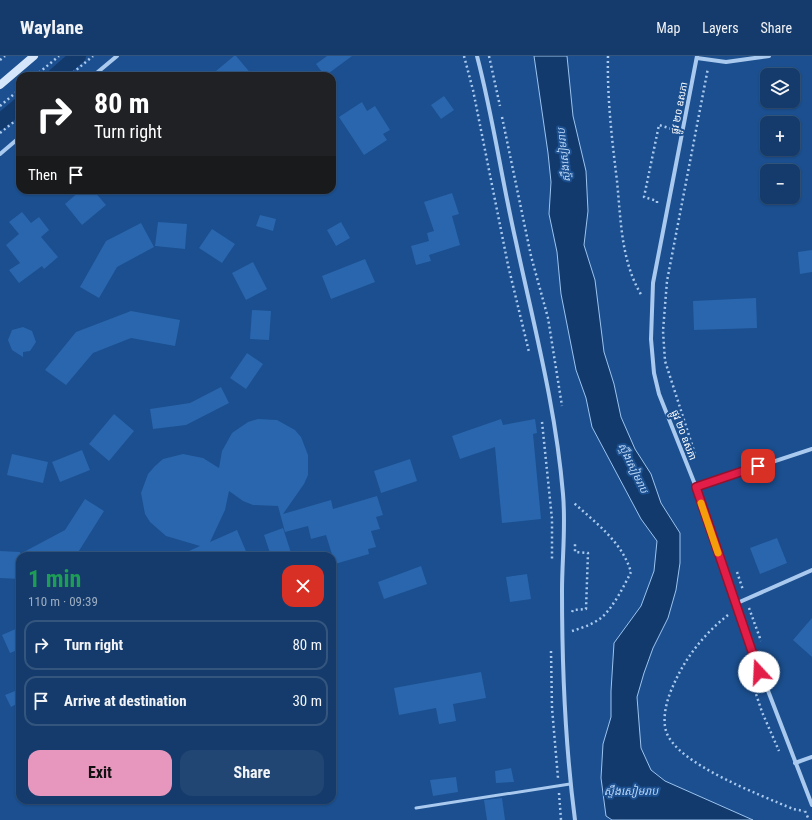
<!DOCTYPE html>
<meta charset="utf-8">
<style>
:root{--surface:#143b6b;--page:#214673;--text:#f1f3f6;--muted:#9dadc1;--line:#33557e;--accent:#e797bd}
body{margin:0;font-family:"Roboto Condensed","Noto Sans Khmer",sans-serif;background:var(--page);color:var(--text);height:100vh;display:flex;flex-direction:column;font-size:15px;white-space:nowrap}
*{box-sizing:border-box;margin:0}
p{font-size:13px;color:var(--muted)}
.icon{flex:none;width:22px;height:22px;fill:none;stroke:currentColor;stroke-width:2;stroke-linecap:round;stroke-linejoin:round}
.map{position:relative;flex:1;overflow:hidden}
.side{position:absolute;left:16px;top:496px;width:320px;height:252px;display:flex;flex-direction:column;background:var(--surface);border-radius:12px;box-shadow:0 1px 3px #0004,0 0 0 1px var(--line)}
.side>*{flex:none}
.top-card{position:absolute;left:16px;top:16px;width:320px;height:122px;border-radius:12px;box-shadow:0 1px 3px #0004,0 0 0 1px var(--line);background:#202124;color:#fff;overflow:hidden}
.tools{position:absolute;left:760px;top:12px;display:grid;gap:8px}
.tools a{display:grid;place-items:center;width:40px;height:40px;border-radius:8px;background:var(--surface);box-shadow:0 1px 3px #0004,0 0 0 1px var(--line);font-size:20px}
.pin{position:absolute;display:grid;place-items:center;width:34px;height:34px;color:#fff;margin:-17px;border-radius:8px;box-shadow:0 2px 6px #0006}
.me{position:absolute;width:44px;margin:-22px;rotate:340deg;stroke-linejoin:round;filter:drop-shadow(0 0 3px #0008)}
.turn{display:flex;align-items:center;gap:14px;height:84px;padding:0 12px;font-size:18px}
.turn .icon{width:52px;height:52px;stroke-width:2.5}
.turn b{display:block;font-size:28px;line-height:34px}
.then{display:flex;align-items:center;height:38px;padding:0 12px;background:#0003;gap:8px;font-size:15px}
.round{display:grid;place-items:center;flex:none;width:42px;height:42px;border-radius:12px;background:var(--page)}
.head{display:flex;align-items:center;justify-content:space-between;height:68px;padding:0 12px}
h1{font-size:24px;font-weight:700;line-height:30px;color:#1e9e55}
.action{display:flex;gap:8px;margin-top:auto;padding:8px 12px}
.action a{flex:1;height:46px;border-radius:12px;background:var(--accent);color:#111;font-size:16px;font-weight:700;line-height:46px;text-align:center}
.action a+a{background:var(--page);color:var(--text)}
ul{padding:0;list-style:none}
li{display:flex;align-items:center;gap:12px;height:50px;margin:0 8px 6px;padding:0 4px;border:2px solid var(--line);border-radius:12px}
li div{flex:1}
li b{display:block;font-size:15px}
li em{font-style:normal}
header{display:flex;align-items:center;gap:24px;box-sizing:border-box;height:56px;padding:0 20px;background:var(--surface);border-bottom:1px solid var(--line)}
header strong{font-size:19px}
nav{display:flex;gap:22px;margin-inline-start:auto;font-size:14px}
.map>svg:first-child{display:block}
.water{fill:#123a6d;stroke:#9cc4f0}
.lines{fill:none;stroke-linecap:round;stroke-linejoin:round}
.canal{stroke:#123a6d;stroke-width:16}
.building{fill:#2a66ad}
.path{stroke:#a9c9ee;stroke-width:2.5;stroke-dasharray:2 3;stroke-linecap:butt}
.service{stroke:#a9c9ee;stroke-width:3}
.minor{stroke:#a9c9ee;stroke-width:4}
.secondary{stroke:#d6e6fa;stroke-width:8}
.route-casing{stroke:#92132f;stroke-width:10}
.route{stroke:#e11d48;stroke-width:7}
.slow{stroke:#f59e0b;stroke-width:7}
.labels{text-anchor:middle;dominant-baseline:central;stroke-width:4;stroke-linejoin:round;paint-order:stroke}
.street-label{font-size:10px;fill:#fff;stroke:#1b4f8f}
.water-label{font-size:11px;font-style:italic;fill:#b5d3f5;stroke:#1b4f8f}
</style>
<header>
<strong>Waylane</strong>
<nav><a>Map</a><a>Layers</a><a>Share</a></nav>
</header>
<div class="map">
<svg width="812" height="764" viewBox="0 0 812 764">
<rect width="100%" height="100%" fill="#1b4f8f"/>
<path class="water" d="M534,0h33l6,60 13,55 2,40 -4,34 11,35 9,72 10,32 7,33 14,32 16,25 10,29 19,30v30l-4,27 -8,28 -15,30 -9,25 -7,24 4,51 10,22 14,11 88,39h-141l-6,-4 -5,-38 2,-34 8,-27v-26l3,-48 27,-37 13,-35 3,-30 -16,-22 -49,-92 -6,-29 -10,-28 -15,-76 -4,-42 -8,-38 2,-32 -3,-29z"/>
<g class="lines">
<g class="canal">
<path d="M55,20l23,-20"/>
<path d="M0,66l20,-17"/>
</g>
</g>
<g class="building">
<path d="M234,0h2l17,20h-43z"/>
<path d="M327,0h25l-27,20 -9,-12z"/>
<path d="M444,40l10,14 -13,9 -10,-14z"/>
<path d="M362,46l5,9 8,-5 15,24 -7,4 4,6 -23,15 -25,-38z"/>
<path d="M81,134h12l13,15 -24,20 -17,-21z"/>
<path d="M452,137l7,21 -7,2 8,29 -31,10 2,6 -15,4 -5,-19 18,-5 -2,-8 7,-2 -10,-29z"/>
<path d="M22,156l9,11 8,-6 10,13 -8,7 17,20 -14,12 -2,-3 -23,17 -10,-13 11,-7 -14,-18 13,-11 -10,-12z"/>
<path d="M260,159l16,4 -3,12 -17,-5z"/>
<path d="M158,166l29,2 -2,25 -30,-3z"/>
<path d="M341,166l9,16 -14,8 -9,-16z"/>
<path d="M141,167l13,24 -37,20 -18,31 -19,-11 26,-46z"/>
<path d="M212,173l23,15 -13,19 -23,-15z"/>
<path d="M812,194v22l-12,2 -2,-22z"/>
<path d="M365,203l10,23 -44,17 -9,-23z"/>
<path d="M253,206l14,27 -21,11 -14,-27z"/>
<path d="M756,242l1,30 -63,2 -1,-29z"/>
<path d="M252,254l19,1 -2,29 -19,-1z"/>
<path d="M131,255l49,9 -5,26 -44,-8 -38,15 -27,32 -21,-15 31,-38z"/>
<path d="M23,271l9,4 4,11 -6,9 -7,1v5l-11,-7 -4,-10 4,-10z"/>
<path d="M247,297l16,11 -17,25 -16,-11z"/>
<path d="M221,331l8,16 -43,22 -33,4 -3,-20 40,-6z"/>
<path d="M114,358l20,17 -25,30 -20,-17z"/>
<path d="M258,363l19,1 18,10 6,7 7,18v20l-4,9 -21,30 48,-14 2,9 44,-13 6,19 -7,2 4,12 -9,2 5,16 -8,2 1,5 -34,10 -9,-29 -15,4 -3,-13 -23,6 -7,-26 -25,-1 -10,-4 -14,-10 -4,19 -15,32 27,-12 11,26h-70l22,-10 -34,-10 -16,-14 -5,-8 -4,-21 7,-19 7,-8 8,-7 20,-5 20,4 16,10 3,-17 10,-18 16,-11z"/>
<path d="M501,363l2,6 32,-6 2,14 -4,1 8,85 -39,4 -7,-76 -35,12 -8,-23z"/>
<path d="M82,394l8,20 -30,12 -8,-20z"/>
<path d="M12,398l36,8 -5,21 -36,-8z"/>
<path d="M410,403l7,22 -36,12 -7,-22z"/>
<path d="M85,443l19,12 -27,43 -5,2h-52v23l-20,-1v-27l20,1v2l45,-24z"/>
<path d="M283,472l9,28h-21l-7,-21z"/>
<path d="M777,482l10,25 -27,11 -10,-26z"/>
<path d="M421,510l6,18 -43,15 -6,-17z"/>
<path d="M527,518l4,25 -21,3 -4,-25z"/>
<path d="M812,562v39l-19,-17z"/>
<path d="M20,571v22l-10,4 -8,-18z"/>
<path d="M481,616l5,26 -33,6 3,17 -17,3 -3,-16 -37,7 -5,-27z"/>
<path d="M20,633v13l-9,5 -6,-12z"/>
<path d="M511,712l3,14 -18,1 -1,-12z"/>
<path d="M456,721l2,15 -25,4 -3,-16z"/>
<path d="M502,742l3,22h-18l-3,-20z"/>
</g>
<g class="lines">
<g class="path">
<path d="M464,0l9,34 35,175 21,87"/>
<path d="M489,0l11,50"/>
<path d="M608,0c-1,42 4,84 9,125 4,40 4,81 25,115"/>
<path d="M0,4l5,-4"/>
<path d="M35,20l24,-20"/>
<path d="M69,20l24,-20"/>
<path d="M0,50l20,-17"/>
<path d="M502,61l29,139 17,62 14,88"/>
<path d="M0,77l20,-16"/>
<path d="M657,147v-2l-13,-4 15,-72 13,4 1,-2"/>
<path d="M542,366l10,97v41"/>
<path d="M695,398l-30,-93 -2,-30 4,-50 41,-213"/>
<path d="M737,516l6,18"/>
<path d="M749,552l12,33"/>
<path d="M572,556l1,-2 13,-1 2,-56 -13,-1v-8"/>
<path d="M728,559c-24,19 -43,43 -55,71 -6,13 -11,31 -7,45 10,33 95,64 127,78l11,2"/>
<path d="M572,575c10,-3 21,-7 29,-13 12,-10 23,-32 30,-46 -9,-30 -34,-48 -57,-69"/>
<path d="M551,595l1,57 6,70"/>
<path d="M745,605l17,51 17,39"/>
<path d="M559,737l2,27"/>
<path d="M805,755l4,9"/>
</g>
<path class="service" d="M416,752l154,-24"/>
<g class="minor">
<path d="M477,0c16,61 25,125 39,186 18,84 40,167 47,252 3,33 -1,65 -1,97 0,77 3,153 13,229"/>
<path d="M697,0l-44,227 -2,56 3,34 5,21 37,93 44,131 72,187"/>
<path d="M697,2l29,4 43,-6"/>
<path d="M93,20l24,-20"/>
<path d="M0,98l20,-17"/>
<path d="M696,431l116,-38"/>
<path d="M735,548l77,-34"/>
<path d="M795,707l17,-6"/>
</g>
<path class="secondary" d="M0,29l34,-29"/>
</g>
<g class="lines">
<defs>
<path id="route" d="M758,410l-62,21 63,185"/>
</defs>
<use href="#route" class="route-casing"/>
<use href="#route" class="route"/>
<path class="slow" d="M701,447l17,50"/>
</g>
<g class="labels">
<g class="street-label">
<text transform="translate(679 52) rotate(-79)">ផ្លូវ ២០ ឧសភា</text>
<text transform="translate(684 379) rotate(69)">ផ្លូវ ២០ ឧសភា</text>
</g>
<g class="water-label">
<text transform="translate(564 99) rotate(-96)">ស្ទឹងសៀមរាប</text>
<text transform="translate(633 412) rotate(64)">ស្ទឹងសៀមរាប</text>
<text x="631" y="735">ស្ទឹងសៀមរាប</text>
</g>
</g>
</svg>
<div class="tools">
<a><svg class="icon" aria-label="layers" viewBox="0 0 24 24"><path d="M12 4l9 5-9 5-9-5zM3 14l9 5 9-5"/></svg></a>
<a>+</a>
<a>−</a>
</div>
<div class="pin" style="left:758px;top:410px;background:#d93025"><svg class="icon" aria-label="arrive" viewBox="0 0 24 24"><path d="M6 21V4h12l-3 4 3 4H6"/></svg></div>
<svg class="me" style="left:759px;top:616px" viewBox="-20 -20 40 40"><circle r="19" fill="#fff"/><path d="M0-13L10 11 0 6-10 11z" fill="#e11d48"/></svg>
<div class="top-card">
<div class="turn"><svg class="icon" aria-label="right" viewBox="0 0 24 24"><path d="M7 20v-9h11M14 6l5 5-5 5"/></svg><div><b>80 m</b>Turn right</div></div>
<div class="then">Then<svg class="icon" aria-label="arrive" viewBox="0 0 24 24"><path d="M6 21V4h12l-3 4 3 4H6"/></svg></div>
</div>
<section class="side">
<div class="head"><div><h1>1 min</h1><p>110 m · 09:39</p></div><a class="round" style="background:#d93025;color:#fff"><svg class="icon" aria-label="close" viewBox="0 0 24 24"><path d="M6 6l12 12M18 6L6 18"/></svg></a></div>
<ul>
<li><svg class="icon" aria-label="right" viewBox="0 0 24 24"><path d="M7 20v-9h11M14 6l5 5-5 5"/></svg><div><b>Turn right</b></div><em>80 m</em></li>
<li><svg class="icon" aria-label="arrive" viewBox="0 0 24 24"><path d="M6 21V4h12l-3 4 3 4H6"/></svg><div><b>Arrive at destination</b></div><em>30 m</em></li>
</ul>
<div class="action"><a>Exit</a><a>Share</a></div>
</section>
</div>
